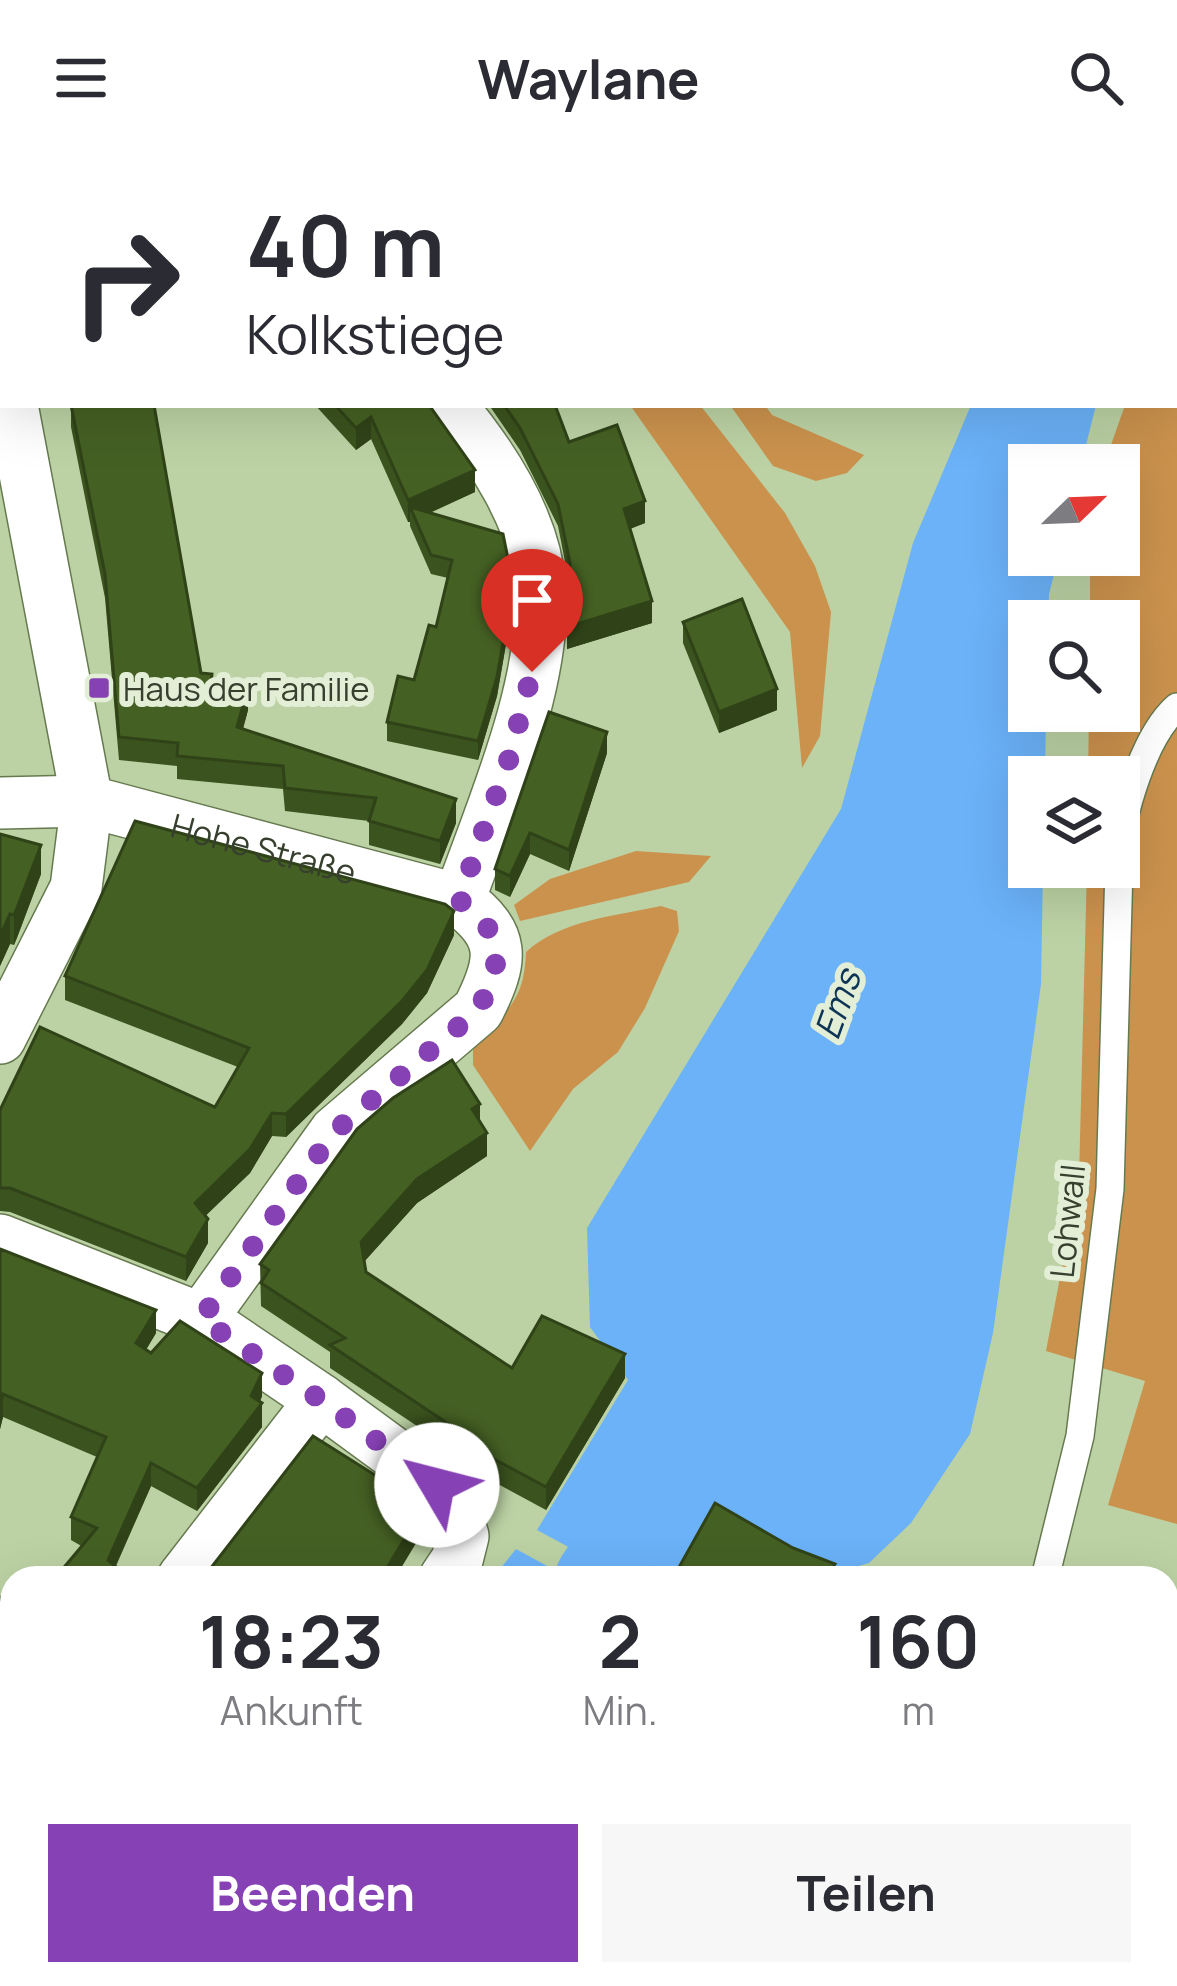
<!DOCTYPE html>
<html lang="de">
<meta charset="utf-8">
<style>
:root{--surface:#fff;--page:#f7f7f7;--text:#2b2b33;--muted:#7c7c81;--accent:#8641b4}
body{margin:0;font-family:Manrope,sans-serif;background:var(--page);color:var(--text);height:100vh;display:flex;flex-direction:column;font-size:45px;white-space:nowrap}
*{box-sizing:border-box;margin:0}
p{font-size:39px;color:var(--muted)}
.icon{flex:none;width:66px;height:66px;fill:none;stroke:currentColor;stroke-width:2;stroke-linecap:round;stroke-linejoin:round}
.map{position:relative;flex:1;overflow:hidden}
.panel{position:absolute;left:0px;top:1410px;width:1179px;height:420px;display:flex;flex-direction:column;background:var(--surface);border-radius:36px 36px 0 0;box-shadow:0 12px 48px #0002}
.panel>*{flex:none}
.banner{position:absolute;left:0px;top:0px;width:1179px;height:252px;box-shadow:0 12px 48px #0002;background:#fff;color:var(--text);overflow:hidden}
.needle{width:78px;rotate:67deg}
.tools{position:absolute;left:1008px;top:288px;display:grid;gap:24px}
.tools a{display:grid;place-items:center;width:132px;height:132px;border-radius:0px;background:var(--surface);box-shadow:0 12px 48px #0002;font-size:60px}
.pin{position:absolute;display:grid;place-items:center;width:102px;height:102px;color:#fff;margin:-123px -51px;border-radius:50% 50% 50% 0;rotate:-45deg;box-shadow:0 0 12px #0007}
.pin .icon{rotate:45deg}
.me{position:absolute;width:132px;margin:-66px;rotate:307deg;stroke-linejoin:round;filter:drop-shadow(0 0 9px #0008)}
.turn{display:flex;align-items:center;gap:42px;height:252px;padding:0 48px;font-size:54px}
.turn .icon{width:156px;height:156px;stroke-width:2.5}
.turn b{display:block;font-size:84px;line-height:102px}
.eta{display:flex;justify-content:space-evenly;align-items:center;height:204px;text-align:center}
.eta b{font-size:72px;font-weight:700;line-height:84px}
.action{display:flex;gap:24px;margin-top:auto;padding:24px 48px}
.action a{flex:1;height:138px;border-radius:0px;background:var(--accent);color:#fff;font-size:48px;font-weight:700;line-height:138px;text-align:center}
.action a+a{background:var(--page);color:var(--text)}
header{display:flex;justify-content:space-between;align-items:center;height:156px;padding:0 48px;background:var(--surface);font-size:54px;font-weight:700}
.map>svg:first-child{display:block}
.green{fill:#cb924d}
.water{fill:#6bb2f8}
.pier{fill:#bcd2a4}
.lines{fill:none;stroke-linecap:round;stroke-linejoin:round}
.river{stroke:#6bb2f8;stroke-width:78}
.lane-casing{stroke:#667a50;stroke-width:30}
.street-casing{stroke:#667a50;stroke-width:54}
.lane{stroke:#fff;stroke-width:27}
.street{stroke:#fff;stroke-width:51}
.wall{fill:#3b531e}
.shaded-wall{fill:#304318}
.building{fill:#456023;stroke:#304318;stroke-width:3}
.route{stroke:#8641b4;stroke-width:21;stroke-dasharray:0 37.8}
.poi-dot{fill:#8641b4;stroke:#e3eed7;stroke-width:4.5}
.labels{text-anchor:middle;dominant-baseline:central;stroke-width:12;stroke-linejoin:round;paint-order:stroke}
.poi-label{font-size:33px;fill:#37402e;stroke:#e3eed7;text-anchor:start}
.street-label{font-size:33px;fill:#37402e;stroke:#e3eed7}
.water-label{font-size:36px;font-style:italic;fill:#0d3355;stroke:#e3eed7}
</style>
<header><svg class="icon" aria-label="menu" viewBox="0 0 24 24"><path d="M4 6h16M4 12h16M4 18h16"/></svg>Waylane<svg class="icon" aria-label="search" viewBox="0 0 24 24"><circle cx="10" cy="10" r="6"/><path d="M15 15l6 6"/></svg></header>
<div class="map">
<svg width="1177" height="1830" viewBox="0 0 1177 1830">
<rect width="100%" height="100%" fill="#bcd2a4"/>
<g class="green">
<path d="M1177,101v1267l-69,-19 37,-124 -99,-30 33,-173 8,-311h32v-90h-31l1,-66h30v-90h-29v-66h29v-90h-15l21,-60h51z"/>
<path d="M630,249h70l85,108 30,53 16,46 -11,124 -18,32 -12,-136z"/>
<path d="M730,249h35l7,10 92,40 -17,18 -31,8 -43,-15z"/>
<path d="M636,695l75,5 -22,26 -169,39 -6,-16 36,-26z"/>
<path d="M661,750l16,5 2,20 -34,77 -27,44 -45,37 -43,62 -57,-86v-15c29,-40 51,-42 53,-98 35,-32 89,-36 135,-46z"/>
</g>
<g class="water">
<path d="M971,249h125l-15,60h-52v90h30l-10,39 -1,27h-19v90h17l-1,66h-16v90h14l-2,117 -48,349 -23,101 -59,89 -42,40 -52,15h-191l-89,-48 91,-150 -38,-53 -3,-99 254,-419 72,-266z"/>
<path d="M516,1393l53,29h-76z"/>
</g>
<path class="pier" d="M337,1818h143l-5,12h-59z"/>
<g class="lines">
<path class="river" d="M594,1422l68,-101"/>
<defs>
<g id="lane">
<path d="M1119,703c1,-43 25,-123 58,-152"/>
<path d="M1045,1422l35,-142 30,-247 9,-322"/>
<path d="M909,1830l4,-12"/>
</g>
<g id="street">
<path d="M339,3l2,-3"/>
<path d="M754,3l2,-3"/>
<path d="M0,12h3"/>
<path d="M0,183l3,16"/>
<path d="M450,249c41,49 85,116 90,181 8,95 -49,224 -81,314"/>
<path id="s1" d="M0,647l87,-2 372,99c47,35 45,59 19,110l-143,122 -134,187"/>
<path d="M0,882l76,-150 11,-87 -75,-396"/>
<path d="M0,1084l201,79 120,81 116,85 16,19 10,32 -6,24 -12,18"/>
<path d="M183,1422l138,-178"/>
<path d="M0,1653l12,-34"/>
<path d="M630,1818l75,12"/>
<path d="M173,1830l10,-12"/>
</g>
</defs>
<use href="#lane" class="lane-casing"/>
<use href="#street" class="street-casing"/>
<use href="#lane" class="lane"/>
<use href="#street" class="street"/>
</g>
<g class="wall">
<path d="M71,249l130,268 47,37 -5,19 213,94 -16,41 -71,-19v-24l-84,-10 -2,-22 -106,-10v-13l-58,-6 -14,-162 -34,-171z"/>
<path d="M315,249h114l46,87 -45,21 80,108 -13,75 -19,64 -91,-19v-19l27,-42 22,-53 12,-49 -17,-4 -21,-48v-4h-2l-37,-83 -15,11z"/>
<path d="M489,249h66l14,37 76,81 -15,6 22,94 -85,26 2,-67 -11,-56 -38,-76z"/>
<path d="M683,466l94,88 -58,23 -36,-90z"/>
<path d="M607,597l-38,118 -39,-17 -20,43 -15,-7v-21z"/>
<path d="M0,678l41,40 -24,64 -3,7 -4,-1 -10,22z"/>
<path d="M454,779l-27,58 -25,31 -116,113 -14,-1 -22,37 -45,43 3,27 -22,38 -176,-69 -10,-1v-101l215,-3 23,-40 -173,-67v-24z"/>
<path d="M480,966l7,34 -70,47 -53,59 2,10 146,96 113,10 -79,132 -78,-42v-8l-138,-92v-16l-69,-46 -1,-42z"/>
<path d="M0,1093l156,84 -10,17 5,3 111,43 -2,6 2,25 -65,84 -46,-25 -35,80 -45,-26v-23l26,-60 -94,-40 -3,12z"/>
<path d="M12,1442v148h-7l-5,4z"/>
<path d="M0,1665l12,4v149h135l-6,12h-68l-12,-4 -61,4z"/>
</g>
<g class="shaded-wall">
<path d="M371,261v22l-15,11v-22z"/>
<path d="M475,314v22l-60,27 -5,-12v15h-2v-22z"/>
<path d="M645,345v22l-21,8v-22z"/>
<path d="M652,445v22l-85,26v-22z"/>
<path d="M510,446v19l-13,75 -19,64v-19z"/>
<path d="M248,531v23l-11,40v-23z"/>
<path d="M777,533v21l-58,23v-21z"/>
<path d="M607,576v21l-38,118v-21z"/>
<path d="M456,643v24l-16,41v-23z"/>
<path d="M530,677v21l-20,43v-21z"/>
<path d="M41,689v29l-27,71v-30z"/>
<path d="M454,755v24l-27,58 -25,31 -116,113v-23z"/>
<path d="M10,758v30l-10,22v-30z"/>
<path d="M480,948v23l-8,-18z"/>
<path d="M272,957v23l-22,37 -55,53v-23z"/>
<path d="M487,977v23l-70,47 -56,62v-23l56,-63z"/>
<path d="M208,1063v24l-22,38v-24z"/>
<path d="M156,1154v23l-20,33v-23z"/>
<path d="M625,1198v24l-79,132v-23z"/>
<path d="M262,1217v23l-8,18 8,-11v24l-65,84v-23l54,-92z"/>
<path d="M3,1238v23l-3,12v-24z"/>
<path d="M151,1307v23l-41,92 -2,-18z"/>
<path d="M424,1350v24l-29,48h-14z"/>
<path d="M835,1408v14h-9z"/>
<path d="M5,1566v24l-5,4v-24z"/>
<path d="M135,1818h12l-6,12h-8z"/>
<path d="M296,1818h6l-3,12h-6z"/>
</g>
<g class="building">
<path d="M669,0h60l2,3h-60z"/>
<path d="M825,0h122l-1,3h-122z"/>
<path d="M71,249h83l47,268 11,1 -1,10 37,3 -11,40 219,72 -16,42 -71,-20 7,-23 -91,-10 -2,-22 -106,-10 1,-13 -59,-6 -14,-163z"/>
<path d="M335,249h94l46,65 -67,30 -37,-83 -15,11z"/>
<path d="M504,249h51l14,37 48,-17 28,76 -21,8 28,92 -85,26 3,-64 -12,-59 -38,-76z"/>
<path d="M410,351l93,27 7,35v33l-13,75 -19,64 -91,-19 11,-46 16,4 15,-55 7,2 16,-67 -21,-5z"/>
<path d="M742,443l35,90 -58,23 -36,-90z"/>
<path d="M549,556l58,20 -38,118 -39,-17 -20,43 -15,-7z"/>
<path d="M135,665l310,83 9,7 -27,59 -25,31 -116,113 -14,-1 -22,36 -55,54 13,16 -22,38 -176,-69h-10v-78l40,-83 175,80 34,-59 -184,-72z"/>
<path d="M0,678l41,11 -24,63 -3,7 -4,-1 -10,22z"/>
<path d="M452,904l28,44 -8,5 15,24 -70,46 -56,63 5,30 146,96 30,-52 83,38 -79,133 -78,-42 3,-6 -141,-94 15,-7 -84,-55 8,-13 -9,-6 97,-135 36,-31z"/>
<path d="M0,1093l156,61 -20,33 15,10 29,-32 82,52 -11,23 11,7 -65,85 -46,-25 -43,97 21,18h-74l42,-50 -26,-11 35,-80 -103,-43 -3,11z"/>
<path d="M313,1280l111,70 -43,72h-183l9,-5z"/>
<path d="M715,1347l78,45 42,16 -9,14h-153z"/>
<path d="M0,1441l12,1v125l-7,-1 -5,4z"/>
<path d="M0,1665l12,4v118l-12,-3z"/>
<path d="M0,1788l12,7v23h35l19,12h-66z"/>
<path d="M209,1818h87l-3,12h-87z"/>
</g>
<g class="lines">
<path class="route" d="M437,1329l-116,-85 -120,-81 133,-187 144,-122c26,-51 28,-75 -19,-110l50,-141 23,-87"/>
</g>
<rect class="poi-dot" x="87" y="520" width="24" height="24" rx="6"/>
<g class="labels">
<g class="poi-label">
<text x="123" y="532">Haus der Familie</text>
</g>
<g class="street-label">
<text stroke="none"><textPath href="#s1" startOffset="270">Hohe Straße</textPath></text>
<text transform="translate(1067 1065) rotate(-84)">Lohwall</text>
</g>
<g class="water-label">
<text transform="translate(837 848) rotate(-70)">Ems</text>
</g>
</g>
</svg>
<div class="tools">
<a><svg class="needle" viewBox="-14 -14 28 28"><path d="M0-13l5 13h-10z" fill="#e53935"/><path d="M0 13l5-13h-10z" fill="#7c7c81"/></svg></a>
<a><svg class="icon" aria-label="search" viewBox="0 0 24 24"><circle cx="10" cy="10" r="6"/><path d="M15 15l6 6"/></svg></a>
<a><svg class="icon" aria-label="layers" viewBox="0 0 24 24"><path d="M12 4l9 5-9 5-9-5zM3 14l9 5 9-5"/></svg></a>
</div>
<div class="pin" style="left:532px;top:516px;background:#d93025"><svg class="icon" aria-label="arrive" viewBox="0 0 24 24"><path d="M6 21V4h12l-3 4 3 4H6"/></svg></div>
<svg class="me" style="left:437px;top:1329px" viewBox="-20 -20 40 40"><circle r="19" fill="#fff"/><path d="M0-13L10 11 0 6-10 11z" fill="#8641b4"/></svg>
<div class="banner">
<div class="turn"><svg class="icon" aria-label="right" viewBox="0 0 24 24"><path d="M7 20v-9h11M14 6l5 5-5 5"/></svg><div><b>40 m</b>Kolkstiege</div></div>
</div>
<section class="panel">
<div class="eta">
<div><b>18:23</b><p>Ankunft</p></div>
<div><b>2</b><p>Min.</p></div>
<div><b>160</b><p>m</p></div>
</div>
<div class="action"><a>Beenden</a><a>Teilen</a></div>
</section>
</div>
